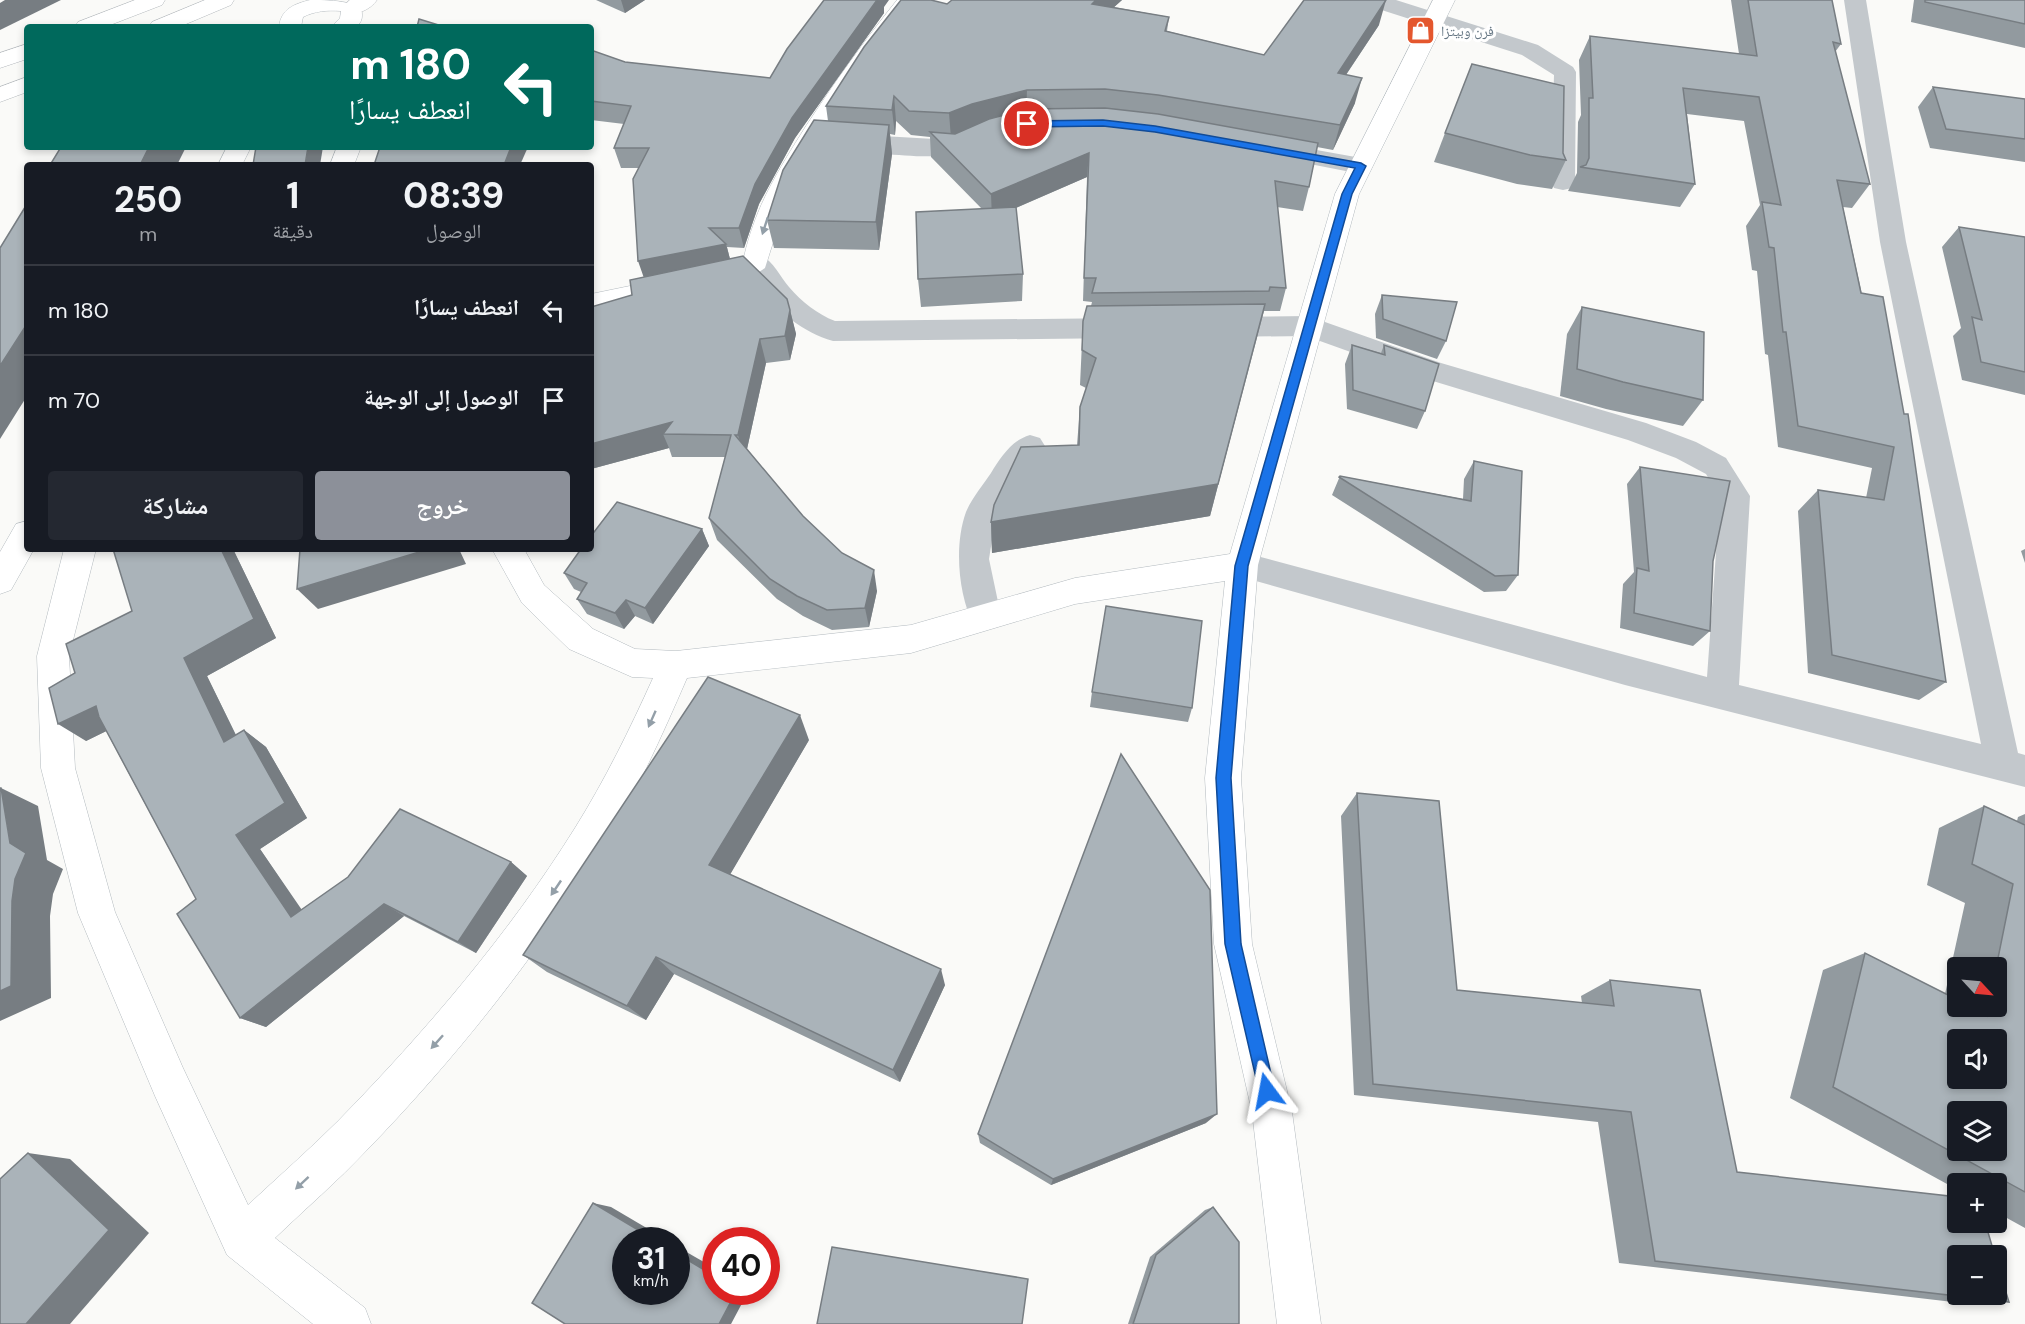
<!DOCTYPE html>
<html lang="ar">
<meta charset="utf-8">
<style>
:root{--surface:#171b24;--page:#242831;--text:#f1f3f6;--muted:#9ea1a6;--line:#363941;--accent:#8c9099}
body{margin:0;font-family:"DM Sans","Noto Naskh Arabic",sans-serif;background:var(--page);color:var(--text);direction:rtl;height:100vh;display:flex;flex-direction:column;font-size:22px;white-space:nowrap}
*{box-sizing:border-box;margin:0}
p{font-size:20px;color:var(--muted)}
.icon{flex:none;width:33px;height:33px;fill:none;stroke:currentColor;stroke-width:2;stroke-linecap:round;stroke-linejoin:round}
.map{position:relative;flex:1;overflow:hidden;direction:ltr}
.panel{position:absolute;left:24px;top:162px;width:570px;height:390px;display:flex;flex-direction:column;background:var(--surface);border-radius:6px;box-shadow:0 3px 9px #0003;direction:rtl}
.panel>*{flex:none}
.hud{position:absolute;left:24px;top:24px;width:570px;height:126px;border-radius:6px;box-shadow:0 3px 9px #0003;direction:rtl;background:#00695c;color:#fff;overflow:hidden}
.needle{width:39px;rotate:116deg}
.controls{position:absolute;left:1947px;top:957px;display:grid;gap:12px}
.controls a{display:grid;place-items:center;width:60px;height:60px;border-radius:6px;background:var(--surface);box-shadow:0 3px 9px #0003;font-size:30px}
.speed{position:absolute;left:612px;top:1227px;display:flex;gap:12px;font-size:30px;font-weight:700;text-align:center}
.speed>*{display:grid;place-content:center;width:78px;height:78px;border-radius:50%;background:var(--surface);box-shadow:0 3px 9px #0003;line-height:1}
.speed small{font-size:15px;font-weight:400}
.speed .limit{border:9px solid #d22;background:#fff;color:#111}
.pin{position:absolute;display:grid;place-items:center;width:51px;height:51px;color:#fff;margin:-26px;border:3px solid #fff;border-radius:50%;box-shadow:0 2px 6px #0007}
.me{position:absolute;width:66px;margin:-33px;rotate:347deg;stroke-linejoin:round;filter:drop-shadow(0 0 4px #0008)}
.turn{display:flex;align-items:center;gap:21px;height:126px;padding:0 24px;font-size:27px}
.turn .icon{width:78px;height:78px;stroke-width:2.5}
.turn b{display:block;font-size:42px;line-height:51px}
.eta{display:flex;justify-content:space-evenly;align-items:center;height:102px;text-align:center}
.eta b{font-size:36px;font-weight:700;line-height:42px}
.button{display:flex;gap:12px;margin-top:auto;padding:12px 24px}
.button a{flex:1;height:69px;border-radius:6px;background:var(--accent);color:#fff;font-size:24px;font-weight:700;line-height:69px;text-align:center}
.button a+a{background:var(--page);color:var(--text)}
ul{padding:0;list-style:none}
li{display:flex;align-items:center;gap:18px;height:90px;padding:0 24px;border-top:2px solid var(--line)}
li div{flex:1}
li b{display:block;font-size:22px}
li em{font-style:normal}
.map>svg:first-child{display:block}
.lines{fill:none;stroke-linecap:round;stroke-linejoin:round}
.secondary-casing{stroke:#b3babf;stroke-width:1}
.highway-casing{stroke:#b4b9bd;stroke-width:1}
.street{fill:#c3c8cc;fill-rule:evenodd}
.secondary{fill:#fff;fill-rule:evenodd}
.highway{fill:#fff;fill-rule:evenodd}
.wall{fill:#929a9f;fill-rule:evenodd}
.shaded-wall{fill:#777d82}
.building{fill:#aab3b9;stroke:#777d82;stroke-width:1.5;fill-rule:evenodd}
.oneway{fill:#939fa8}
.route{fill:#1a73e8;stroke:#114b97;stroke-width:1.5}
.labels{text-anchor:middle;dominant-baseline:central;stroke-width:6;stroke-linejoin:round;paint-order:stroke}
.far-poi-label{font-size:14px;fill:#657683;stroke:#fff;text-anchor:start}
</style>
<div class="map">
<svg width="2025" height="1324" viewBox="0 0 2025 1324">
<rect width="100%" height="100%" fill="#fafaf8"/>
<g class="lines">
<defs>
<g id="secondary">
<path d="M310,0c15,0 54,0 52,15 0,6 -2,8 -6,12h-25l9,-9 1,-7c-14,-1 -26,0 -38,6l-2,10h-22c2,-18 15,-23 31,-27z"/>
<path d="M897,0h22l-54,71 -61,97 -17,30 -22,70 -17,11 -9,3 -148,30v-18l141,-29 12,-8c12,-52 34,-86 62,-131 29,-44 58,-85 91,-126z"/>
<path d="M1433,0h22l-96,194 -101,371 -17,213 11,166 40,168 29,212h-44l-25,-212 -38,-168 -9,-166 20,-197 -150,23 -164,49 -224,25c-26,60 -53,120 -87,175 -66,107 -146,207 -233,297 -29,31 -62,59 -92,88l90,70 6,16h-58l-86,-69 -72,-159 -77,-183 -37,-145 -4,-112 27,-107h32l-27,107 6,112 40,144 68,156 65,137c30,-28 61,-55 90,-84 87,-89 171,-187 237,-293 30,-48 55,-99 78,-150l-21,-1 -63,-28 -47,-46 -30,-54h32l20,36 49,44 42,20 41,2 235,-26 164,-47 155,-24 105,-360z"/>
<path d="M227,147h24l-9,18h-24z"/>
<path d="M337,147h24l-7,18h-24z"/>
<path d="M27,521v28h7l-23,41 -11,4v-42l16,-28z"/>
</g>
<g id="highway">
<path d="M135,0h30l-3,5 -57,22h-30l3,-5z"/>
<path d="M205,0h29l-3,5 -52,22h-30l3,-5z"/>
<path d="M350,0h27c-7,10 -21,16 -33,13l-3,-5z"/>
<path d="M27,44v15l-27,9v-15z"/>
<path d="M27,77v15l-27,10v-15z"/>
</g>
</defs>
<use href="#secondary" class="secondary-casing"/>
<use href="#highway" class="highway-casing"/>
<g class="street">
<path d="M1363,0h33l142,45 35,22 3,5 -1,110 -3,6 -9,2 -9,-2 -3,-6 3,-107 -32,-20 -156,-50z"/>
<path d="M1844,0h22l40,242 112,511 7,2v32l-400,-102 -394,-111 -5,-9 5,-9 11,-4 465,125 13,-180 -14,-23 -30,-16 -48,-18 -205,-62 -117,-42 -91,1 -10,-3 -4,-7 4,-7 10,-3 93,-1 133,47 205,60 50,19 30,16 24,38 -11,189 242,59 -101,-502z"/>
<path d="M973,133l8,2 4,5c-18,28 -108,12 -138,10l-8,-3 -4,-5 4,-5 8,-3 105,6z"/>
<path d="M1272,142l89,16 9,2 3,6 -3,6 -9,2 -98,-19 -3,-5 3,-5z"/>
<path d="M756,253c15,4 23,22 33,34 13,15 28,27 46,34l292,-3 10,3 4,7 -4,7 -10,3 -294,3c-42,-13 -68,-42 -90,-79l4,-6z"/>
<path d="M1030,435l10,3 5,8 -24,28 -25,41 -7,44 12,57 -5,10 -11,4 -11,-4c-16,-32 -20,-81 -8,-114 6,-14 17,-27 25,-39 10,-16 21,-33 39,-38z"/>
</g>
<use href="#secondary" class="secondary"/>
<use href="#highway" class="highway"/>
</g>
<g class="wall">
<path d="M596,0h49l-20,13z"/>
<path d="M952,0h170l-8,7 55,10 -2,14 97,24 115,-30 -33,50 9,28 -22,47 -16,-3 -8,40 -6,24 -26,-4 9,81 -6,23h-16l-54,205 -218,37 -1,-31 86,-77 3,-38 6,-19 -6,-3 3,-64 8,-15 1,-4 -9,-1 4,-124 -71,31 7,66 -1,27 -101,6 -3,-28 64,-70 -51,-52 -1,-20 -19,-2 -15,-14 -1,14 -5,-1 2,20 -13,96 -105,-2 -7,-28 61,-99 -2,-15z"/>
<path d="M1731,0h101l9,44 -6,8 35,132 -18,24 -9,-1 103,475 -27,18 -111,-27 -10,-162 20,-21 48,8 6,-30 -94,-21 -10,-92 -3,-1 -8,-83 -5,-1 -6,-44 14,-21 -16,-84 -57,-7 8,70 -15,23 -112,-16 9,-18 1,-51 3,-7 -2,-55 11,-24 149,18z"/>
<path d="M1914,0h111v48l-114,-26z"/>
<path d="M884,7v6l-89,125 -36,66 -15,44 -17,-1 3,12 60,51 6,24 -6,26 -24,3 -19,86 56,67 74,75 -8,36 -37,3 -29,-14 -26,-17 -60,-59 -8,-22 16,-61h-53l-3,-9 -78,21v-162l41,-12 12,-18 -5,-109h-18l-7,-20 10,-24 -33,-4v-70l34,12 145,16z"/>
<path d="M1933,87l92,12v63l-95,-14 -12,-41z"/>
<path d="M1445,133l118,20 3,7 -14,29 -35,-5 -83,-22z"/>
<path d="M1959,227l66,10v158l-63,-15 -9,-44 8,-8 -19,-81z"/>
<path d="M1382,295l64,46 -9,18 -61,-21 -1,-24z"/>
<path d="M1582,307l121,93 -20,26 -77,-17 -46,-13 7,-62z"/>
<path d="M1352,345l29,8 3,-8 41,66 -8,18 -70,-20 -2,-45z"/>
<path d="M1474,461l44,114 -12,16 -22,1 -152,-97 8,-19 123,23 1,-20z"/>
<path d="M1640,467l73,94 -3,70 -17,15 -73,-18 3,-44 11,-12 -7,-88z"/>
<path d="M702,529l7,17 -56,78 -18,-8 -11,13 -37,-15 -10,-15 4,-7 -7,-3 -10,-16z"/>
<path d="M233,549l43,89 -69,38 29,59 8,-5 22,17 41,71 -47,31 41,61 210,-48 16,14 -51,77 -72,-37 -138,111 -26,-9 -44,-119 -90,-168 -20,10 -11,-68z"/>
<path d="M2025,549v14l-4,-12z"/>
<path d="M1092,692l100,16 -4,14 -98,-15z"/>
<path d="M809,740l-79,134 215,111 -45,97 -226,-108 -28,46 -99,-48 -24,-17z"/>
<path d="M1357,793l100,197 125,13 -1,-7 29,-16 127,192 272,130h-56l-334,-39 -21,-141 -244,-27 -13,-279z"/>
<path d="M1984,806l33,15 1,-4 7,-3v414l-29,-16v-28h-38v6l-168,-92 33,-128 42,-17 80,41 20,-91 -38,-18 12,-57zM1958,968h38v38h-38z"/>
<path d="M1206,1123l-155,62 -71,-42 -2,-9z"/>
<path d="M1213,1207l26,117h-111l22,-67 55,-47z"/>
</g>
<g class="shaded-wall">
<path d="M5,0h56l-61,30v-27z"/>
<path d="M621,0h24l-20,13z"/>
<path d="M877,0h12l-5,7v6l-89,125 -36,66 -15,44 -5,-20 16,-44 37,-66z"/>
<path d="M1096,0h26l-31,28 1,-24z"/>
<path d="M1386,0l-7,25 -48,72 7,-24z"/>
<path d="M1362,78l-7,25 -22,47 7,-25z"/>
<path d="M1027,90l-1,25 -75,23 -2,-25 23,-9z"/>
<path d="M894,96l2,25 -1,14 -3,-25z"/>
<path d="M889,125l3,29 -13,96 -3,-28z"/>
<path d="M149,147h37l-9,18h-37z"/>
<path d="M308,147h15l-3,18h-15z"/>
<path d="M511,147h17l-8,18h-16z"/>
<path d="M1089,153l-2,24 -95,41 -1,-24z"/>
<path d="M726,244l5,19 -86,18 -7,-20z"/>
<path d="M1265,304l-55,212 -218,37 -1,-31z"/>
<path d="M790,310l6,24 -6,26 -5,-24z"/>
<path d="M27,324v72l-27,43v-73z"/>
<path d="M760,339l6,24 -21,95 -7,-23z"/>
<path d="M672,422l-9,12 6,14 -78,21v-25z"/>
<path d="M702,529l7,17 -56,78 -8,-16z"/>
<path d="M221,549h12l43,89 -69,38 40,82 -23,-16 -40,-84z"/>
<path d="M429,549h30l7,15 -148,45 -21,-20z"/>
<path d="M874,570l3,21 -8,36 -4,-19z"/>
<path d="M626,600l9,16 -11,13 -9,-16z"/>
<path d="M96,706l27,17 -37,18 -28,-17z"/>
<path d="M800,715l9,25 -85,145 -15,-20z"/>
<path d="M244,730l22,17 41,71 -47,31 55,80 -24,-12 -55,-82z"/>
<path d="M1,788l37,18 9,54 16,9 -10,25 -3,22 1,82 -51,23v-30l12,-90 -2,-58z"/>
<path d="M511,862l16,14 -51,77 -18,-11z"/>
<path d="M384,904l20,12 -138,111 -26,-9z"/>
<path d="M656,957l18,17 -28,46 -19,-14z"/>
<path d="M941,969l4,16 -45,97 -7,-12z"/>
<path d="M1217,1114l-11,9 -155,62 2,-6z"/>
<path d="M28,1153l42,6 79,74 -79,91h-44z"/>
<path d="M593,1203l18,4 56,33h-12z"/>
<path d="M676,1246l40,23v8l-40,-24z"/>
<path d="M736,1292h12l-17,32h-12z"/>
</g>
<g class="building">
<path d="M824,0h53l-85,118 -37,66 -16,44h-30l17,16 -88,17 -5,-82 16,-31h-35l17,-42 -40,-5v-51l34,12 145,16 17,-29z"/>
<path d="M901,0h30l16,4 5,-4h144l-4,4 77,13 -4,14 99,24 40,-55h82l-48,73 24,5 -22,47 -182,-30 -53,-6 -78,1 -55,14 -23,9 -40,-2 -15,-15 -2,14 -66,-4 38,-59z"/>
<path d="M1748,0h84l9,44 -8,-2 37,142 -33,-4 24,113 22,4 21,117h4l38,268 -114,-27 -14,-165 66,10 10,-53 -96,-21 -12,-94h-3l-9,-84 -5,-1 -7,-45 19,3 -22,-108 -76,-9 12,96 -115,-17 6,-2 3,-7v-60h4l-3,-62 167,20z"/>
<path d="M1925,0h100v24l-100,-22z"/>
<path d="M419,19l26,8h-28z"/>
<path d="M1472,64l92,22 -1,67 3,7 -36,-5 -85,-22z"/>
<path d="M1933,87l92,12v40l-79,-10z"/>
<path d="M1105,108l53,6 160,29 -9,44 -34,-6 11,107 -16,-1 -1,4 -177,2 4,-15h-12l5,-125 -98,41 -61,-62 25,2 34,-15 39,-10z"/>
<path d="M814,120l75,5 -13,97 -109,-2 16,-50z"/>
<path d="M61,147h88l-9,18h-90z"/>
<path d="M256,147h52l-3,18h-52z"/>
<path d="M380,147h131l-7,18h-130z"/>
<path d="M27,204v120l-27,42v-118z"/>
<path d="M1016,207l7,67 -105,5 -2,-67z"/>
<path d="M1959,227l66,10v135l-44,-10 -9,-45 10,3z"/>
<path d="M743,256l44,43 3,11 -5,26 -25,3 -22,96h-3l68,81 39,37 32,17 -9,38 -38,2 -30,-14 -27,-17 -61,-61 22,-83 -68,-1 9,-12 -81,22v-137l41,-12 -2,-15z"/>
<path d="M1382,295l75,7 -11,39 -63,-22z"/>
<path d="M1265,304l-47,180 -227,38 3,-17 27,-58 58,-2 1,-38 16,-49 -14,-8 1,-29 4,-15z"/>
<path d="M1582,307l122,25 -1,68 -80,-18 -46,-13z"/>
<path d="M1352,345l33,10 -1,-10 55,19 -14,47 -72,-21z"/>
<path d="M1474,461l48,10 -4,104 -23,1 -156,-99 1,-1 131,25z"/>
<path d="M1640,467l90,14 -17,80 -3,70 -76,-18 3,-45 12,3z"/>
<path d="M617,502l85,27 -57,79 -19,-8 -11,13 -38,-14 10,-16 -23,-10 17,-24h10v-13z"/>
<path d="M113,549h108l33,70 -70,39 40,84 20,-12 41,73 -49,32 55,82 57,-40 52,-68 111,53 -53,80 -74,-38 -144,114 -63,-104 19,-15 -97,-182 -3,-11 -38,18 -9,-36 26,-15 -9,-29 66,-33z"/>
<path d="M300,549h129l-132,40z"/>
<path d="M1106,606l96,15 -10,87 -100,-16z"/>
<path d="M708,677l92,38 -91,150 232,104 -48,101 -237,-113 -29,49 -104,-51z"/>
<path d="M1121,754l89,136 7,224 -164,65 -75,-45z"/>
<path d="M0,788h1l9,55 16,10 -11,26 -3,22 -1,85 -11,5z"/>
<path d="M1357,793l82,8 18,189 157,16 -4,-26 90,10 37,182 221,25v25h27l10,34h-37v38h38v-34l13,42 -354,-41 -24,-149 -258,-28z"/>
<path d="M1984,806l41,19v367l-192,-105 32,-134 93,47v6h11l18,10 2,-10h7v-38l17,-84 -41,-20zM1958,1040h38v38h-38zM1958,1112h38v38h-38z"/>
<path d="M28,1153l81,77 -83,94h-26v-145z"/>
<path d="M593,1203l62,37h-29v52h50v-39l40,24v15h20l-17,32h-154l-33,-21z"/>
<path d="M1213,1207l26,35v82h-106l23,-69z"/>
<path d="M832,1247l196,32 -6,45h-205z"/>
</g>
<defs><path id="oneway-solid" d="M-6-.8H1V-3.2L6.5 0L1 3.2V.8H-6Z" transform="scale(1.5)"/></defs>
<g class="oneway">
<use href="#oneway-solid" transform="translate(765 226) rotate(108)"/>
<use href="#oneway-solid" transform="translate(652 719) rotate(114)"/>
<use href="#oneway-solid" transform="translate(556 888) rotate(124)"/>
<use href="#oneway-solid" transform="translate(437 1042) rotate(132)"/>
<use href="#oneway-solid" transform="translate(302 1183) rotate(137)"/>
</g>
<path class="route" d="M1103,120l52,6 206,37 5,3 -14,28 -104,372 -17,212 10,166 34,147 -2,6 -6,3 -6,-3 -2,-6 -34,-147 -9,-166 19,-212 107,-372 13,-26 -200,-36 -52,-6 -76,1 -5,-3 5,-3z"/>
<defs>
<symbol id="shop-square" viewBox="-11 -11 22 22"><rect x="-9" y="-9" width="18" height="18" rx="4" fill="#e4572e" stroke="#fff"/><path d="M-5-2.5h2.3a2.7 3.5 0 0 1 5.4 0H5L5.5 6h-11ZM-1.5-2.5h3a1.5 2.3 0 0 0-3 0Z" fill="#fff"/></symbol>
</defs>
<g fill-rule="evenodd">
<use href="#shop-square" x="1404" y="14" width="33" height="33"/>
</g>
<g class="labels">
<g class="far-poi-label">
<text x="1441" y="31">فرن وبيتزا</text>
</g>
</g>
</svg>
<div class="controls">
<a><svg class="needle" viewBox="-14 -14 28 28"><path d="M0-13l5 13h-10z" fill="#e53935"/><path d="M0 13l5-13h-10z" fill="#9ea1a6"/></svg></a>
<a><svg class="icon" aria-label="sound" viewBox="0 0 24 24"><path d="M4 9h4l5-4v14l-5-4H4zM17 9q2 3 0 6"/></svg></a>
<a><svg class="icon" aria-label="layers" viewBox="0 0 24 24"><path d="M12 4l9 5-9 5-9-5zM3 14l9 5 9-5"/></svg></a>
<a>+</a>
<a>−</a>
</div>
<div class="speed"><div>31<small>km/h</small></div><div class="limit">40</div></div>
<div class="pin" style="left:1027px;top:124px;background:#d93025"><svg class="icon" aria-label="arrive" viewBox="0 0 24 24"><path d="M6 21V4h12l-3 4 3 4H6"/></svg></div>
<svg class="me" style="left:1267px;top:1091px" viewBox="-20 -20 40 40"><path d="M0-17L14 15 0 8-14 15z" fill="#1a73e8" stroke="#fff" stroke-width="4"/></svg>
<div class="hud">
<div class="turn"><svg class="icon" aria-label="left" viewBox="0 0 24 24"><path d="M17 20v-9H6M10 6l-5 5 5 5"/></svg><div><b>180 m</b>انعطف يسارًا</div></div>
</div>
<section class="panel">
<div class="eta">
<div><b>08:39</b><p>الوصول</p></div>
<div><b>1</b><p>دقيقة</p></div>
<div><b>250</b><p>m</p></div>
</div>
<ul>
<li><svg class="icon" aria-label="left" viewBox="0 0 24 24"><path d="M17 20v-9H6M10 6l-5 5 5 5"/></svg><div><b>انعطف يسارًا</b></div><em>180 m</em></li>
<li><svg class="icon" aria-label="arrive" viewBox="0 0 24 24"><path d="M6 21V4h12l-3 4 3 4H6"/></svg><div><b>الوصول إلى الوجهة</b></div><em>70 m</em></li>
</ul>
<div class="button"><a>خروج</a><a>مشاركة</a></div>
</section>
</div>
